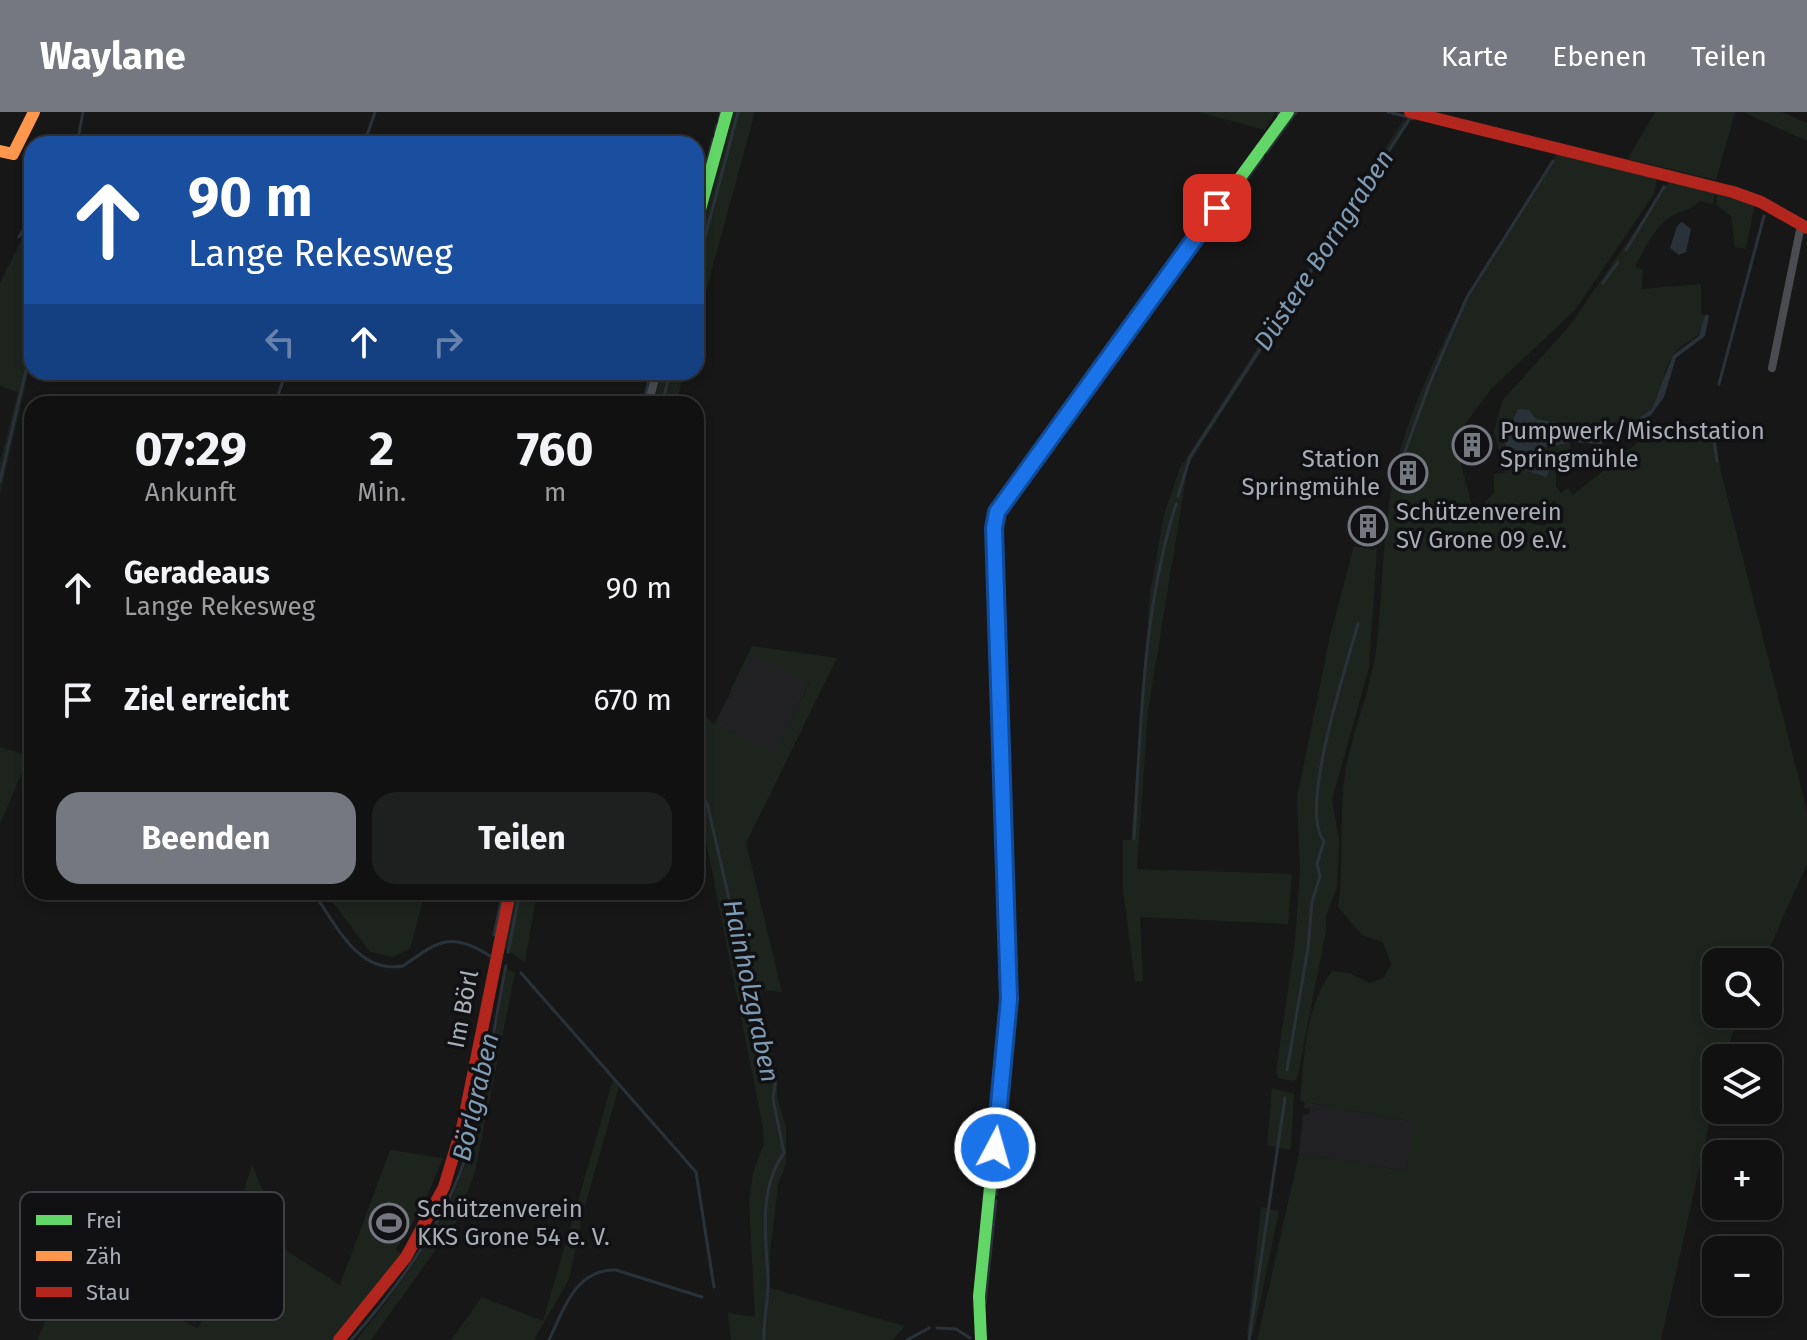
<!DOCTYPE html>
<html lang="de">
<meta charset="utf-8">
<style>
:root{--surface:#111;--page:#1e1f1f;--text:#f1f3f6;--muted:#9c9d9f;--line:#303131;--accent:#757880}
body{margin:0;font-family:"Fira Sans",sans-serif;background:var(--page);color:var(--text);height:100vh;display:flex;flex-direction:column;font-size:30px;white-space:nowrap}
*{box-sizing:border-box;margin:0}
p{font-size:26px;color:var(--muted)}
.icon{flex:none;width:44px;height:44px;fill:none;stroke:currentColor;stroke-width:2;stroke-linecap:round;stroke-linejoin:round}
.map{position:relative;flex:1;overflow:hidden}
.sheet{position:absolute;left:24px;top:284px;width:680px;height:504px;display:flex;flex-direction:column;background:var(--surface);border-radius:24px;box-shadow:0 4px 12px #0003,0 0 0 2px var(--line)}
.sheet>*{flex:none}
.hud{position:absolute;left:24px;top:24px;width:680px;height:244px;border-radius:24px;box-shadow:0 4px 12px #0003,0 0 0 2px var(--line);background:#1a4fa0;color:#fff;overflow:hidden}
.buttons{position:absolute;left:1702px;top:836px;display:grid;gap:16px}
.buttons a{display:grid;place-items:center;width:80px;height:80px;border-radius:16px;background:var(--surface);box-shadow:0 4px 12px #0003,0 0 0 2px var(--line);font-size:40px}
.pin{position:absolute;display:grid;place-items:center;width:68px;height:68px;color:#fff;margin:-34px;border-radius:16px;box-shadow:0 4px 12px #0006}
.me{position:absolute;width:88px;margin:-44px;rotate:6deg;stroke-linejoin:round;filter:drop-shadow(0 0 6px #0008)}
.turn{display:flex;align-items:center;gap:28px;height:168px;padding:0 32px;font-size:36px}
.turn .icon{width:104px;height:104px;stroke-width:2.5}
.turn b{display:block;font-size:56px;line-height:68px}
.lanes{display:flex;align-items:center;height:76px;padding:0 32px;background:#0003;justify-content:center;gap:40px;direction:ltr}
.lanes .off{opacity:.35}
.eta{display:flex;justify-content:space-evenly;align-items:center;height:136px;text-align:center}
.eta b{font-size:48px;font-weight:700;line-height:56px}
.primary-button{display:flex;gap:16px;margin-top:auto;padding:16px 32px}
.primary-button a{flex:1;height:92px;border-radius:24px;background:var(--accent);color:#fff;font-size:32px;font-weight:700;line-height:92px;text-align:center}
.primary-button a+a{background:var(--page);color:var(--text)}
ul{padding:0;list-style:none}
li{display:flex;align-items:center;gap:24px;height:112px;padding:0 32px}
li div{flex:1}
li b{display:block;font-size:30px}
li em{font-style:normal}
header{display:flex;align-items:center;gap:48px;box-sizing:border-box;height:112px;padding:0 40px;background:var(--accent);color:#fff}
header strong{font-size:38px}
nav{display:flex;gap:44px;margin-inline-start:auto;font-size:28px}
.map>svg:first-child{display:block}
.built{fill:#212123}
.green{fill:#1d241e;fill-rule:evenodd}
.water{fill:#2a3239}
.lines{fill:none;stroke-linecap:round;stroke-linejoin:round}
.stream{stroke:#2a3239;stroke-width:3}
.street{stroke:#4b4c50;stroke-width:8}
.fast{stroke:#63d668;stroke-width:12}
.slow{stroke:#ff974d;stroke-width:12}
.jam{stroke:#b3261e;stroke-width:12}
.route-casing{stroke:#114b97;stroke-width:20}
.route{stroke:#1a73e8;stroke-width:14}
.labels{text-anchor:middle;dominant-baseline:central;stroke-width:7;stroke-linejoin:round;paint-order:stroke}
.poi-label{font-size:24px;fill:#a8adb8;stroke:#111113;text-anchor:start}
.street-label{font-size:24px;fill:#a8adb8;stroke:#111113}
.water-label{font-size:26px;font-style:italic;fill:#7f9bb3;stroke:#111113}
.key{fill:#111113;stroke:#3e4045;stroke-width:2}
.key-label{font-size:22px;fill:#a8adb8}
</style>
<header>
<strong>Waylane</strong>
<nav><a>Karte</a><a>Ebenen</a><a>Teilen</a></nav>
</header>
<div class="map">
<svg width="1807" height="1228" viewBox="0 0 1807 1228">
<rect width="100%" height="100%" fill="#171717"/>
<g class="built">
<path d="M752,541l58,28 -35,73 -61,-30z"/>
<path d="M1305,990l111,20 -10,49 -107,-17 4,-39 6,-1 1,-5 -6,-1z"/>
</g>
<g class="green">
<path d="M730,0h25l-59,216v-88z"/>
<path d="M1198,0h78l-11,18z"/>
<path d="M1655,0h80l-19,68 -88,-21z"/>
<path d="M1743,0h39l25,11v18z"/>
<path d="M1404,7l6,3 -222,343 -40,246 -11,158 155,5 -4,50 -148,-7 3,64h-8l-12,-90v-51h8l19,-247 14,-78 16,-47z"/>
<path d="M1557,42l100,25 -3,15 -79,116 -84,79 -28,38 -5,27 15,55 7,-1 4,4 2,-11 8,-8v-19l11,-1 -11,-41 8,-31 68,-76 85,-123 7,-17h5l1,-4 87,23 -9,45 -11,-2 -4,-31 -15,-11 1,-10h-3l-1,9 -14,-3c-7,10 -19,9 -29,16 -16,11 -25,32 -35,49l8,5 -1,18 59,-5v30l4,1c-5,31 -17,20 -32,40 -9,12 -9,28 -14,41 -13,35 -57,44 -89,39v21l-9,2 -5,5v23l5,7 7,-5 5,7 73,-59 19,-10 37,11 12,-10 6,41 87,343v53l-44,98h-47v52h24l-16,44h-8v35l-55,247h-404l42,-186 107,17 9,-49 -115,-21c4,-44 5,-94 32,-130l17,2 21,10 14,-5 7,-14 -8,-22 -21,-7 -24,-28c7,-46 0,-93 8,-139 9,-46 28,-85 32,-135 6,-66 5,-128 25,-192 32,-104 96,-196 154,-287zM1554,388l5,10 -15,16 -19,-4 7,-13 16,-1z"/>
<path d="M32,107v138l-32,137v-31l18,-71 -18,-6v-103z"/>
<path d="M661,260h23l-8,32h-24z"/>
<path d="M1354,434l18,4 5,-2 -8,120 -37,131 7,40 -1,30 -1,19 -11,27v16l-29,148 -4,2 -15,-3 -2,-6 19,-131 5,-71 -3,-72 33,-162z"/>
<path d="M752,534l85,12 -91,185 36,149 -21,-2 2,43 15,40 -1,24 9,30v36l-8,22 -8,68v35l135,38 -12,14h-162l-3,-27 27,4 -6,-116 4,-28 11,-29 -1,-17 -60,-301 -7,-19v-100l18,17 61,29 35,-71 -58,-28 -19,38 -3,-1z"/>
<path d="M0,635l29,9 -29,68z"/>
<path d="M325,780h100l-15,57 -17,8 -23,-5z"/>
<path d="M512,780h25l-12,70 -23,-15z"/>
<path d="M507,857l8,4 -40,199 -19,50 -85,118h-15c47,-57 93,-120 115,-192 17,-58 24,-121 36,-179z"/>
<path d="M613,968l6,7 -35,122 -15,70 -35,61h-83l31,-43 61,24z"/>
<path d="M1272,976l22,6 -3,56 -24,-5z"/>
<path d="M390,1038l53,8 -21,49 -26,43 7,4 -68,86h-298l13,-30 96,-9 13,-17 4,1 -5,25 40,18 16,-34 38,-130 35,87 53,34z"/>
<path d="M1261,1095l18,4 -26,125 -6,-1z"/>
</g>
<g class="water">
<path d="M1682,110l9,7 -5,23 -7,3 -9,-7 7,-22z"/>
<path d="M1705,203h4l-4,21 -29,22 -12,39 -13,18 -50,29 -29,-2 -30,6v9l10,8 -6,12 -27,-9 -16,-27 -2,-13 11,-6 6,-13 11,1 7,9 23,4 10,12h46l37,-26 21,-54 26,-19z"/>
</g>
<g class="lines">
<g class="stream">
<path d="M1388,0l20,5"/>
<path d="M1278,3l2,-3"/>
<path d="M719,7l2,-7"/>
<path d="M715,21l2,-8"/>
<path d="M77,32l6,-32"/>
<path d="M364,32l11,-32"/>
<path d="M1267,40l29,-40"/>
<path d="M705,57l8,-30"/>
<path d="M699,79l4,-15"/>
<path d="M1238,79l25,-34"/>
<path d="M1208,121l26,-36"/>
<path d="M19,125l13,-21"/>
<path d="M1197,135l7,-9"/>
<path d="M1626,138l38,-63"/>
<path d="M696,159l42,-159"/>
<path d="M1603,171l15,-21"/>
<path d="M1719,272l45,-168"/>
<path d="M275,292l11,-32"/>
<path d="M643,292l8,-32"/>
<path d="M662,292l8,-32"/>
<path d="M1712,315l5,34"/>
<path d="M1031,341l39,-54"/>
<path d="M1402,348l29,-80 36,-83 86,-136"/>
<path d="M1024,350l2,-2"/>
<path d="M0,369l32,-136"/>
<path d="M1178,384l12,-39 220,-339 3,1"/>
<path d="M1001,428l3,-28"/>
<path d="M1002,434l2,97"/>
<path d="M1004,541l5,145"/>
<path d="M696,676l11,15 38,165c11,29 9,25 7,53l19,35 5,21 -3,22 11,54c-26,36 -18,84 -16,125 1,21 -5,42 -4,62"/>
<path d="M1009,693l3,64"/>
<path d="M1134,727c7,-113 8,-226 42,-335"/>
<path d="M1012,764l2,59"/>
<path d="M313,780c23,32 44,82 90,74 35,-24 47,-36 87,-10"/>
<path d="M494,823l9,-43"/>
<path d="M508,840l12,-60"/>
<path d="M521,861l175,199 18,115"/>
<path d="M1001,907v-28"/>
<path d="M1287,958l21,-122 4,-46 8,-26 -3,-12 7,-23c-26,-30 23,-177 34,-217"/>
<path d="M1006,989l9,-102 -1,-57"/>
<path d="M996,1083l9,-87"/>
<path d="M985,1191l11,-102"/>
<path d="M937,1216l19,1 14,9"/>
<path d="M351,1228c50,-56 96,-120 118,-193 17,-58 25,-122 37,-181"/>
<path d="M549,1228c15,-31 26,-71 67,-70l86,27"/>
<path d="M907,1228l22,-12"/>
<path d="M1249,1228l36,-242"/>
</g>
<g class="street">
<path d="M1772,256l29,-143"/>
<path d="M648,292l9,-32"/>
</g>
<g class="fast">
<path d="M696,112l31,-112"/>
<path d="M1180,148l108,-148"/>
<path d="M981,1228l-2,-44 30,-297 -3,-107"/>
</g>
<g class="slow">
<path d="M0,39l13,3 21,-42"/>
<path d="M1006,780l-12,-364 3,-16 183,-252"/>
</g>
<g class="jam">
<path d="M1410,0l323,80 28,10 46,26"/>
<path d="M339,1228l67,-83 38,-70 19,-63 47,-232"/>
</g>
</g>
<g class="lines">
<defs>
<path id="route" d="M995,1036l14,-149 -15,-471 3,-16 220,-304"/>
</defs>
<use href="#route" class="route-casing"/>
<use href="#route" class="route"/>
</g>
<defs>
<symbol id="building-ring" viewBox="-11 -11 22 22"><circle r="9.5" fill="#111113" stroke="#757880" stroke-width="1.5"/><path d="M-4-6H4V6H1V3H-1V6H-4ZM-2.5-4.3h1.7v1.8h-1.7ZM.8-4.3h1.7v1.8H.8ZM-2.5-1h1.7V.8h-1.7ZM.8-1h1.7V.8H.8Z" fill="#757880"/></symbol>
<symbol id="stadium-ring" viewBox="-11 -11 22 22"><circle r="9.5" fill="#111113" stroke="#757880" stroke-width="1.5"/><path d="M0-5a6.5 5 0 1 0 0 10a6.5 5 0 1 0 0-10ZM-3.5-1.8h7v3.6h-7Z" fill="#757880"/></symbol>
</defs>
<g fill-rule="evenodd">
<use href="#building-ring" x="1450" y="311" width="44" height="44"/>
<use href="#building-ring" x="1386" y="339" width="44" height="44"/>
<use href="#building-ring" x="1346" y="392" width="44" height="44"/>
<use href="#stadium-ring" x="367" y="1089" width="44" height="44"/>
</g>
<g class="labels">
<g class="poi-label">
<text x="1500" y="319">Pumpwerk/Mischstation<tspan x="1500" dy="28">Springmühle</tspan></text>
<text x="1380" y="347" text-anchor="end">Station<tspan x="1380" dy="28">Springmühle</tspan></text>
<text x="1396" y="400">Schützenverein<tspan x="1396" dy="28">SV Grone 09 e.V.</tspan></text>
<text x="417" y="1097">Schützenverein<tspan x="417" dy="28">KKS Grone 54 e. V.</tspan></text>
</g>
<g class="street-label">
<text transform="translate(463 897) rotate(-79)">Im Börl</text>
</g>
<g class="water-label">
<text transform="translate(1324 138) rotate(-57)">Düstere Borngraben</text>
<text transform="translate(751 879) rotate(78)">Hainholzgraben</text>
<text transform="translate(476 985) rotate(-77)">Börlgraben</text>
</g>
</g>
<rect x="20" y="1080" width="264" height="128" rx="12" class="key"/>
<rect x="36" y="1103" width="36" height="10" fill="#63d668"/>
<rect x="36" y="1139" width="36" height="10" fill="#ff974d"/>
<rect x="36" y="1175" width="36" height="10" fill="#b3261e"/>
<g class="key-label">
<text x="86" y="1116">Frei</text>
<text x="86" y="1152">Zäh</text>
<text x="86" y="1188">Stau</text>
</g>
</svg>
<div class="buttons">
<a><svg class="icon" aria-label="search" viewBox="0 0 24 24"><circle cx="10" cy="10" r="6"/><path d="M15 15l6 6"/></svg></a>
<a><svg class="icon" aria-label="layers" viewBox="0 0 24 24"><path d="M12 4l9 5-9 5-9-5zM3 14l9 5 9-5"/></svg></a>
<a>+</a>
<a>−</a>
</div>
<div class="pin" style="left:1217px;top:96px;background:#d93025"><svg class="icon" aria-label="arrive" viewBox="0 0 24 24"><path d="M6 21V4h12l-3 4 3 4H6"/></svg></div>
<svg class="me" style="left:995px;top:1036px" viewBox="-20 -20 40 40"><circle r="17" fill="#1a73e8" stroke="#fff" stroke-width="3"/><path d="M0-11L8 9 0 5-8 9z" fill="#fff"/></svg>
<div class="hud">
<div class="turn"><svg class="icon" aria-label="ahead" viewBox="0 0 24 24"><path d="M12 20V5M6 11l6-6 6 6"/></svg><div><b>90 m</b>Lange Rekesweg</div></div>
<div class="lanes"><svg class="icon off" aria-label="left" viewBox="0 0 24 24"><path d="M17 20v-9H6M10 6l-5 5 5 5"/></svg><svg class="icon" aria-label="ahead" viewBox="0 0 24 24"><path d="M12 20V5M6 11l6-6 6 6"/></svg><svg class="icon off" aria-label="right" viewBox="0 0 24 24"><path d="M7 20v-9h11M14 6l5 5-5 5"/></svg></div>
</div>
<section class="sheet">
<div class="eta">
<div><b>07:29</b><p>Ankunft</p></div>
<div><b>2</b><p>Min.</p></div>
<div><b>760</b><p>m</p></div>
</div>
<ul>
<li><svg class="icon" aria-label="ahead" viewBox="0 0 24 24"><path d="M12 20V5M6 11l6-6 6 6"/></svg><div><b>Geradeaus</b><p>Lange Rekesweg</p></div><em>90 m</em></li>
<li><svg class="icon" aria-label="arrive" viewBox="0 0 24 24"><path d="M6 21V4h12l-3 4 3 4H6"/></svg><div><b>Ziel erreicht</b></div><em>670 m</em></li>
</ul>
<div class="primary-button"><a>Beenden</a><a>Teilen</a></div>
</section>
</div>
